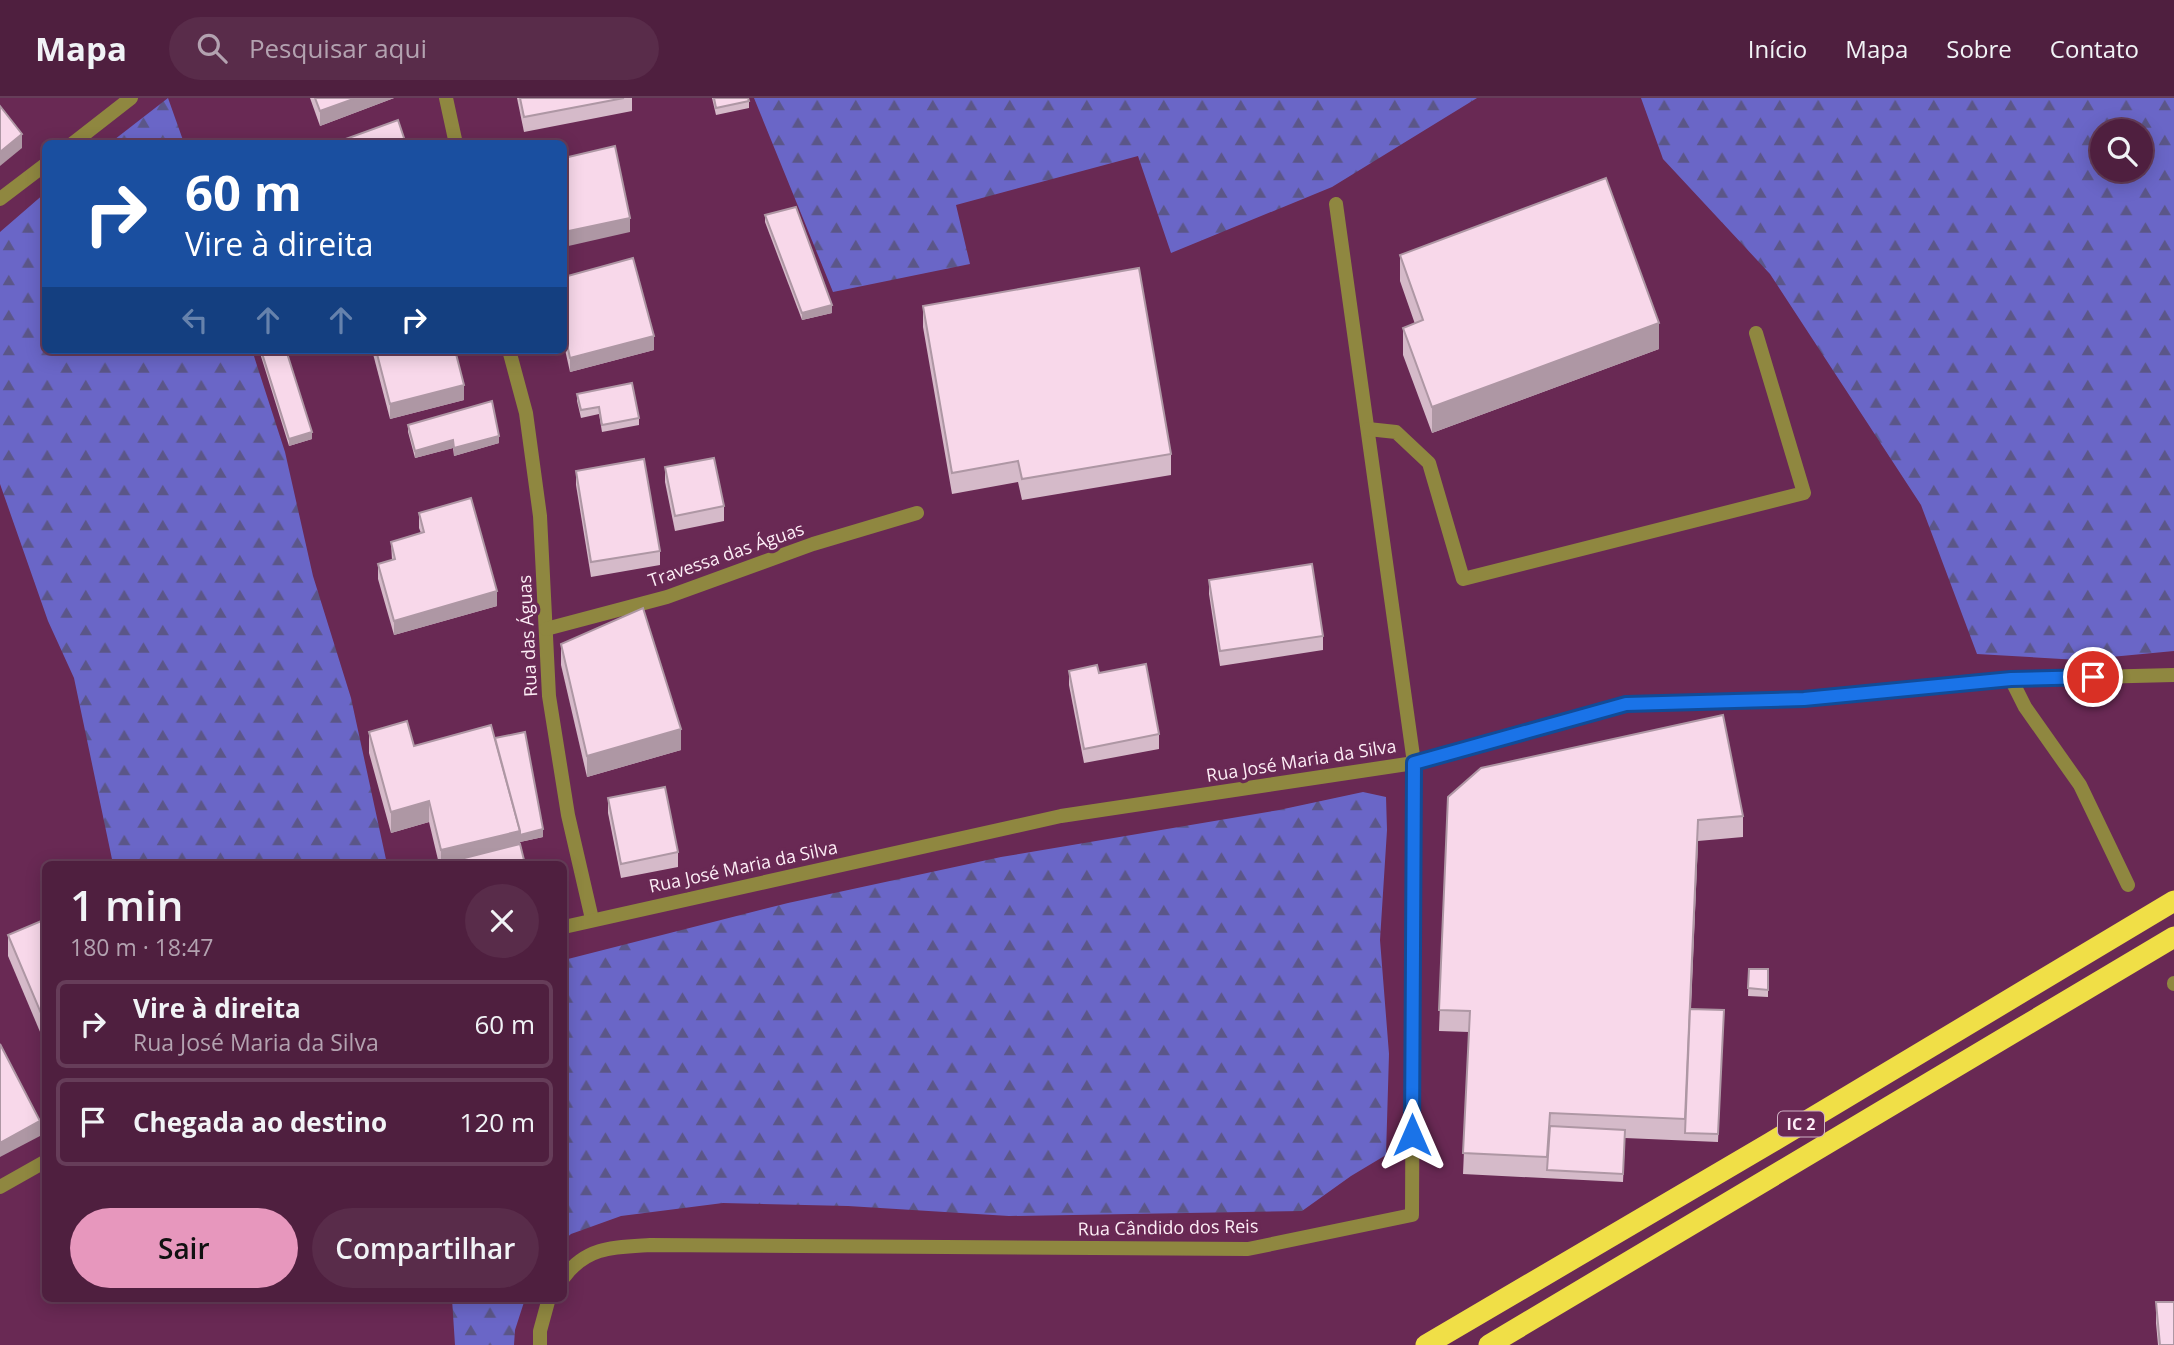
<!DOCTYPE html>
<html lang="pt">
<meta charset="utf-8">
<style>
:root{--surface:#4f1f3f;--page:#592c4a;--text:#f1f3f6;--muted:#b3a2b0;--line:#663d59;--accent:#e797bd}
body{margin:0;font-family:"Open Sans",sans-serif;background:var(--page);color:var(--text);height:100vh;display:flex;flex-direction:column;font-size:26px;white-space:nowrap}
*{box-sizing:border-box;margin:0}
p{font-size:23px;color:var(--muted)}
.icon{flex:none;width:38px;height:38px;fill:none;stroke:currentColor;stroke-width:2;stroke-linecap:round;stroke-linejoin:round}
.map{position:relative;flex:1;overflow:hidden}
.side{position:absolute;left:42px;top:763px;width:525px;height:441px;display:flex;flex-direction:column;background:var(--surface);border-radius:10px;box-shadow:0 4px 18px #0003,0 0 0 2px var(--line)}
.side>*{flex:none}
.hud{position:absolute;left:42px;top:42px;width:525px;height:214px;border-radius:10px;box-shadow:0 4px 18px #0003,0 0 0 2px var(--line);background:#1a4fa0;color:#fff;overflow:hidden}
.fabs{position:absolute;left:2090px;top:21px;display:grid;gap:14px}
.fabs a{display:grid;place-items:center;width:63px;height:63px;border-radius:50%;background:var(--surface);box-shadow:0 4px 18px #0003,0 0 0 2px var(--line);font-size:35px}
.pin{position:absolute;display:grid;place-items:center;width:60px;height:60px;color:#fff;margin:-30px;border:4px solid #fff;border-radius:50%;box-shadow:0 2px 7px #0007}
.me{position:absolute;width:77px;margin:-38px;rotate:0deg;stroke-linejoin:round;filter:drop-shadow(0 0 5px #0008)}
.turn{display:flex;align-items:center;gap:24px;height:147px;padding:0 28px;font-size:32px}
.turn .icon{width:91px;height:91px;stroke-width:2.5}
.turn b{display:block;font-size:49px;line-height:60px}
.lanes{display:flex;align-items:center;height:66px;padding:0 28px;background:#0003;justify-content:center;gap:35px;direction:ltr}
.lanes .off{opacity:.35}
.round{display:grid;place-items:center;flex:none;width:74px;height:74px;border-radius:37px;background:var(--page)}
.headline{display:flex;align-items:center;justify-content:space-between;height:119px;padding:0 28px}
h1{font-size:42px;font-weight:600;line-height:52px}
.action{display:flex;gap:14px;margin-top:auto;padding:14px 28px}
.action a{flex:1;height:80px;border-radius:42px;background:var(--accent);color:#111;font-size:28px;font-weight:600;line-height:80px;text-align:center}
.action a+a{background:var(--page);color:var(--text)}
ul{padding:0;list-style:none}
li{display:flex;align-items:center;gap:21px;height:88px;margin:0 14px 10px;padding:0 14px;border:4px solid var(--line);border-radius:10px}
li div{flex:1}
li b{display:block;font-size:26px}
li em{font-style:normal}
header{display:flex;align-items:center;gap:42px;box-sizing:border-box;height:98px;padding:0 35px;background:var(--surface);border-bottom:2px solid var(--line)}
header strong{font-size:33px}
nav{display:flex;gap:38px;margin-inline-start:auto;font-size:24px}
.search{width:490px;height:63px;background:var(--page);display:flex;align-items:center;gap:18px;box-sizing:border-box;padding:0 24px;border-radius:38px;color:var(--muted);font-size:26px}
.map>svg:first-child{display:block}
.forest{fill:url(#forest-firs);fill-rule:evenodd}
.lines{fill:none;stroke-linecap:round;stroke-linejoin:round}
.lane{stroke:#8f8740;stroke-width:14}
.street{stroke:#8f8740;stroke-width:14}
.highway{stroke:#f0df47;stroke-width:21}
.wall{fill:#d5bac9}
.shaded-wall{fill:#ae97a4}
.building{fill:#f8d8ea;stroke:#ae97a4;stroke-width:2}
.route-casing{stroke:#114b97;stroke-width:18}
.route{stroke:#1a73e8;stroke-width:12}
.labels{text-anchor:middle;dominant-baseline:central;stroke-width:7;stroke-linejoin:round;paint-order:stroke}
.shield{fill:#692954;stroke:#d0b2c5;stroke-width:2}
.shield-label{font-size:16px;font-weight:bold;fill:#fcecf5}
.street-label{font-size:18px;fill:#fcecf5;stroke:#692954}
</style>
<header>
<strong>Mapa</strong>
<div class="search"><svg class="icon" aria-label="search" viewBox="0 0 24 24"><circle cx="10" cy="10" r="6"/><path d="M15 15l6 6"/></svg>Pesquisar aqui</div>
<nav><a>Início</a><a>Mapa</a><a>Sobre</a><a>Contato</a></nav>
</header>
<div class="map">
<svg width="2174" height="1247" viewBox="0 0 2174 1247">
<defs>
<pattern id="forest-firs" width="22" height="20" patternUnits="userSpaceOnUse" patternTransform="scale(1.75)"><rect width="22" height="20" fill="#6a66c7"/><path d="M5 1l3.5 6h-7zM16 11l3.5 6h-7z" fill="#5b5688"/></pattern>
</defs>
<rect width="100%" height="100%" fill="#692954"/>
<g class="forest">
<path d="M168,0l16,45h-74z"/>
<path d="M754,0h723l-145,89 -161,66 -33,-97 -182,49 14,59 -137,28z"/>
<path d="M1641,0h533v553l-95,9 -102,-6 -56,-149 -151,-231 -107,-115zM2102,33h38v39h-38z"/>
<path d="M45,95l1,157h206l33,102 28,124 38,122 36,166h-274l-39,-186 -26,-57 -48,-137v-252z"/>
<path d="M1363,694l23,5 1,33 -7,110 9,114 -3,101 -35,21 -49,35 -293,5 -161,-10 -125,-3 -102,13 -50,18 -7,6v-280l224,-57 213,-46 278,-47z"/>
<path d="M452,1201h73l-10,31 -1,15h-59z"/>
</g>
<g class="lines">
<g class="lane">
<path d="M1336,106l78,559"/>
<path d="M1368,331l28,3 33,31 34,116 341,-86 -48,-160"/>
<path d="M2011,581l14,28 55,78 48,100"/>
<path d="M2174,885v1"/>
</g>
<g class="street">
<path d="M446,0l10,46"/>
<path d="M72,46l59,-46"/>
<path d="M0,101l46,-35"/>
<path d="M509,252l17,63 14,103 9,180 19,119 24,104"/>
<path d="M546,531l121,-32 146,-53 104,-31"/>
<path d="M564,829l497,-111 353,-53 212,-59 178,-5 207,-20 163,-4"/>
<path d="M0,1089l46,-26"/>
<path d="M564,1179c23,-31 51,-30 86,-32l598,4 164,-34 2,-452"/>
<path d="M540,1247v-14l9,-33"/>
</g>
<g class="highway">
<path d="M1426,1247l344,-202 404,-242"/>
<path d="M1489,1247l685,-408"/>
</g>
</g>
<g class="wall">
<path d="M310,0h84l-74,28z"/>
<path d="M517,0h115v13l-108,21z"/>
<path d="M712,0h36l1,3v7l-33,7z"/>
<path d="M765,117l67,98 -30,7 -37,-98z"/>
<path d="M1400,157l259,94 -227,84 -29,-78v-27l12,-4 -15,-43z"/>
<path d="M564,179l90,73 -84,22 -6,-27z"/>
<path d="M923,208l248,148v21l-149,25 -4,-18 -66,12 -29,-167z"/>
<path d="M259,252h27l26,89 -23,7z"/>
<path d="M372,252h83l9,50 -74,19z"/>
<path d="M577,296l62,24v7l-37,7 -3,-18 -18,4 -4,-17z"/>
<path d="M408,327l91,18 -45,13 -1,-8 -38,10 -7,-26z"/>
<path d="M665,369l59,39v15l-49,10 -10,-49z"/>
<path d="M576,373l84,80v14l-69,12 -15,-92z"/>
<path d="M419,415l78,93 -103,29 -16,-56v-15l14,-4 -1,-18 30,-9 -2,-5z"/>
<path d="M1209,482l114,56v14l-103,16 -11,-72z"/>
<path d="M561,546l120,106 -94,27 -26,-112z"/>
<path d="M1069,573l30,2 60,61v15l-75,14 -15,-78z"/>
<path d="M369,634l45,14 81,-8 48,99 -23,5 5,22h-86l-10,-42 -38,11 -22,-80z"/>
<path d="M1448,699l295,19v21l-45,4 -7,168 33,1 -6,132 -93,-4 -2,44 -160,-8 6,-142 -30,-1z"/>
<path d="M608,700l70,54v15l-57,11 -13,-65z"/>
<path d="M46,821v127l-38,-90v-21z"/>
<path d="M1749,871h19v28l-20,-1z"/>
<path d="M2156,1204l18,43h-16l-2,-22z"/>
</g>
<g class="shaded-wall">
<path d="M356,0h38l-74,28v-15z"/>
<path d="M22,36v14l-22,18v-14z"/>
<path d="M630,120v14l-66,15v-15z"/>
<path d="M832,207v8l-30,7v-7z"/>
<path d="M1659,225v26l-227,84v-26z"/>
<path d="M654,238v14l-84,22v-14z"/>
<path d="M464,287v15l-74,19v-15z"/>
<path d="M312,334v7l-23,7v-7z"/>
<path d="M499,338v7l-45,13v-8z"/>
<path d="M453,342v8l-38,10v-7z"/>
<path d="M497,493v15l-103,29v-14z"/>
<path d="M681,631v21l-94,27v-21z"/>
<path d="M429,703v21l-38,11v-21z"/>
<path d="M1698,722v21l-13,292v-14z"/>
<path d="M543,731v8l-23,5v10l-79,12v-14l79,-19z"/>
<path d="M40,1023v15l-40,21v-14z"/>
</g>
<g class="building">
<path d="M315,0h41l-36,13z"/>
<path d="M520,0h104l-100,19z"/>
<path d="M714,0h34l1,3 -33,7z"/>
<path d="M0,8l22,28 -22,18z"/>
<path d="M398,22l8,24h-74z"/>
<path d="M615,48l15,72 -66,14v-74z"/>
<path d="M1606,80l53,145 -227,84 -29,-79 20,-8 -23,-65z"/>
<path d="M796,109l36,98 -30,8 -37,-98z"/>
<path d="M633,160l21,78 -84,22 -6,-28v-53z"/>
<path d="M1139,170l32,186 -149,25 -4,-18 -66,12 -29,-167z"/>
<path d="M261,252h25l26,82 -23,7z"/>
<path d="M376,252h79l9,35 -74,19z"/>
<path d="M632,285l7,35 -37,7 -3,-18 -18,3 -4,-16z"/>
<path d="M492,303l7,35 -45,12 -1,-8 -38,11 -7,-26z"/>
<path d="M714,360l10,48 -49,10 -10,-49z"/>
<path d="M644,361l16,92 -69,11 -15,-91z"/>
<path d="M471,400l26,93 -103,30 -16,-57 17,-5 -4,-17 33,-10 -5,-19z"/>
<path d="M1312,466l11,72 -103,15 -11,-71z"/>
<path d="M643,510l38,121 -94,27 -26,-112z"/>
<path d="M1146,566l13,70 -75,15 -15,-78 28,-6 2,8z"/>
<path d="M1723,617l20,101 -45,4 -13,299 -135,-6 -3,44 -84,-4 7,-142 -31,-1 9,-213 33,-29z"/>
<path d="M407,623l7,25 77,-21 29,106 -79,19 -12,-49 -38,11 -22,-80z"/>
<path d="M525,634l18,97 -23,6v-4l-25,-93z"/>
<path d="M665,689l13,65 -57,12 -13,-66z"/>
<path d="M520,746l5,20h-84z"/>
<path d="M46,821v106l-38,-90z"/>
<path d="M1749,871h19v21l-20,-2z"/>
<path d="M1690,911l34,1 -6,124 -33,-1z"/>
<path d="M0,946l40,77 -40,22z"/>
<path d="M1550,1028l75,4 -2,44 -76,-4z"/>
<path d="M2156,1204h18v43h-14z"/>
</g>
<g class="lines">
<defs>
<path id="route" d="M1412,1037l2,-372 212,-59 178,-5 207,-20 82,-2"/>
</defs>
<use href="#route" class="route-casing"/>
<use href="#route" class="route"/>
</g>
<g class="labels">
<rect class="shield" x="1778" y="1013.5" width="46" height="25" rx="5"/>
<g class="shield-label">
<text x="1801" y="1026">IC 2</text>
</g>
<g class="street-label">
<text transform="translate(726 456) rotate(-19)">Travessa das Águas</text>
<text transform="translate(527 538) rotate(-93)">Rua das Águas</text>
<text transform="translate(1301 662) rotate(-9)">Rua José Maria da Silva</text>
<text transform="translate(743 768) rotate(-12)">Rua José Maria da Silva</text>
<text transform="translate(1168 1129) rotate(-1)">Rua Cândido dos Reis</text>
</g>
</g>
</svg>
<div class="fabs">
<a><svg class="icon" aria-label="search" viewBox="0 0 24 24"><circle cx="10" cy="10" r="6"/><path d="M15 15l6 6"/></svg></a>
</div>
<div class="pin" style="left:2093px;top:579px;background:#d93025"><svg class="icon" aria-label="arrive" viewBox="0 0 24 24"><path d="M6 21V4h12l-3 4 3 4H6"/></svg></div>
<svg class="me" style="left:1412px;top:1037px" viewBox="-20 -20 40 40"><path d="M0-17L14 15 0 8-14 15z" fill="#1a73e8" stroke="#fff" stroke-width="4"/></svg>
<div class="hud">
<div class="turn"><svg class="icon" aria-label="right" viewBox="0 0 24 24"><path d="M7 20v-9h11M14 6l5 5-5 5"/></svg><div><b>60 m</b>Vire à direita</div></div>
<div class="lanes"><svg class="icon off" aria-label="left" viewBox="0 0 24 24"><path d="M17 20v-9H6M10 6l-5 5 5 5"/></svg><svg class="icon off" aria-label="ahead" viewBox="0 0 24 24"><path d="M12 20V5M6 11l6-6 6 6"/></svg><svg class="icon off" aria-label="ahead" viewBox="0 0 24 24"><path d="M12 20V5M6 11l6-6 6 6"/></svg><svg class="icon" aria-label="right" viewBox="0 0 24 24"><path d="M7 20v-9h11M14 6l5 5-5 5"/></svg></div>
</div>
<section class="side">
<div class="headline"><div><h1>1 min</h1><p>180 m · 18:47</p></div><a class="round"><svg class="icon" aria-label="close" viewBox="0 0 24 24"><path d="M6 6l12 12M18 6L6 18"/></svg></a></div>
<ul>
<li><svg class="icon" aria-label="right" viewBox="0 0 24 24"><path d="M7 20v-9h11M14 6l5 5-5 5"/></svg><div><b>Vire à direita</b><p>Rua José Maria da Silva</p></div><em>60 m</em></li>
<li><svg class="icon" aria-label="arrive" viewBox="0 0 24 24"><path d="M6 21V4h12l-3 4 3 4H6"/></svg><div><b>Chegada ao destino</b></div><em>120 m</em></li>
</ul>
<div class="action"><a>Sair</a><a>Compartilhar</a></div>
</section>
</div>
